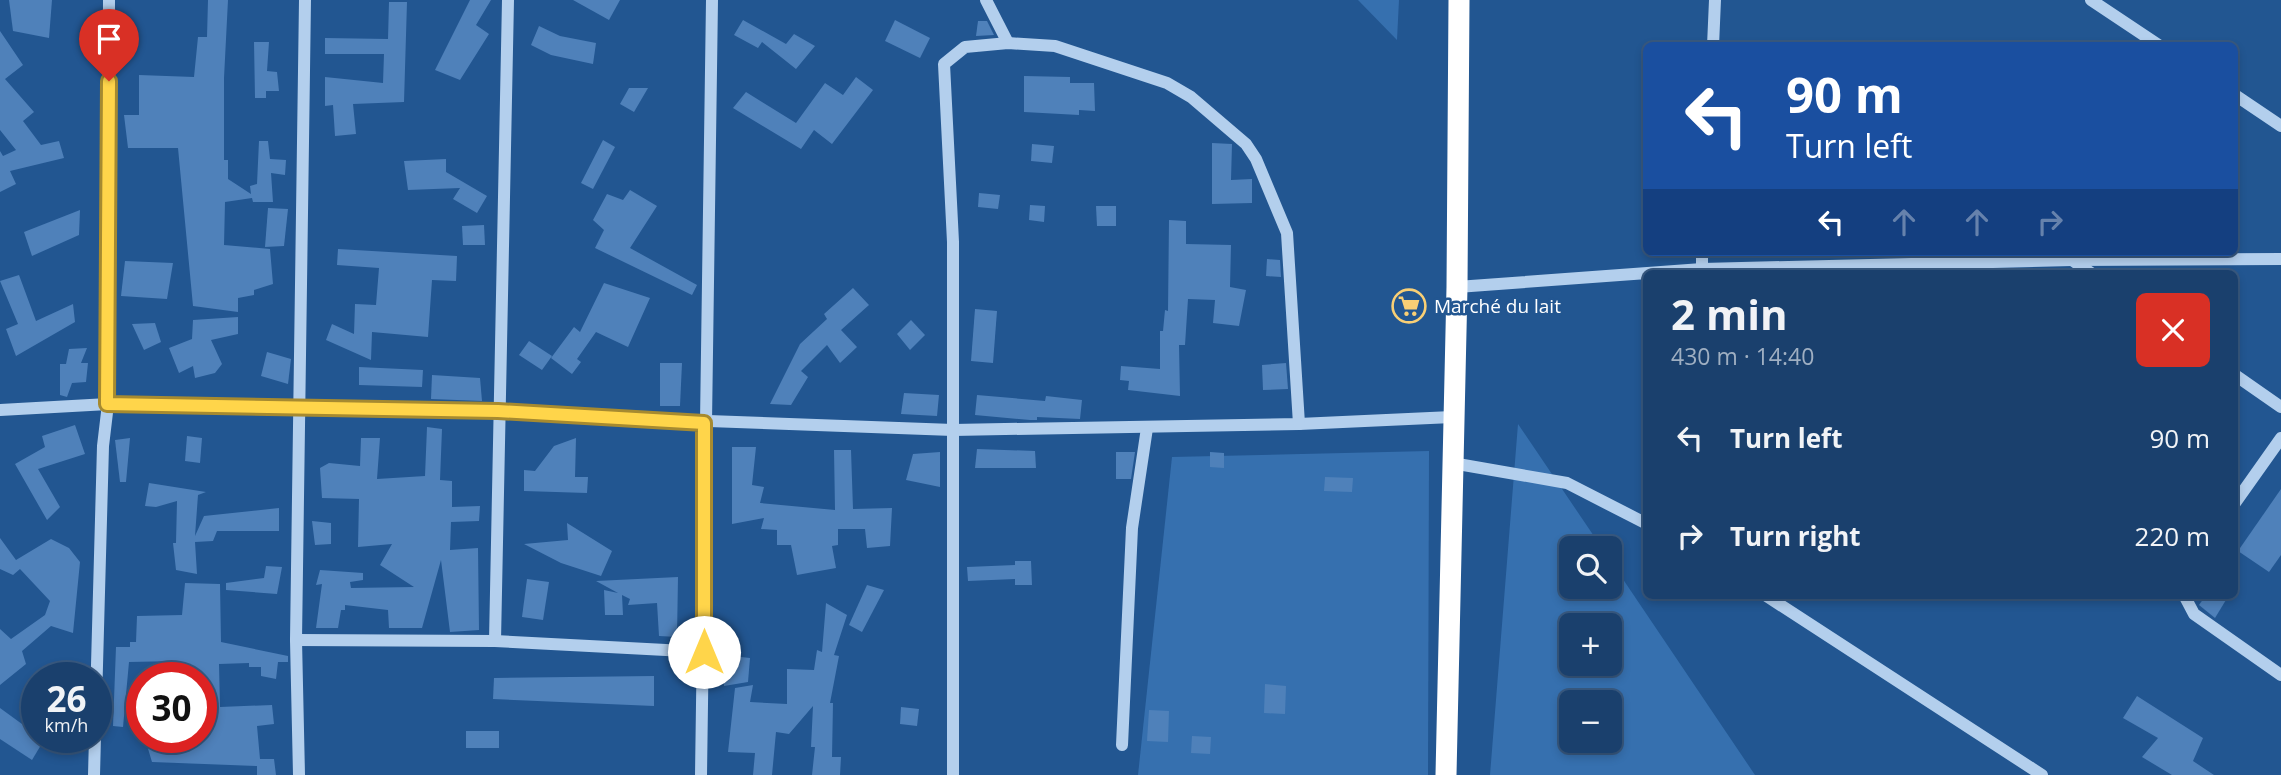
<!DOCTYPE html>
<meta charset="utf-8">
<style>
:root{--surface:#1a406d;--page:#234772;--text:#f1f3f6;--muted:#9fafc2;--line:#385980}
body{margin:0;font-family:"Open Sans",sans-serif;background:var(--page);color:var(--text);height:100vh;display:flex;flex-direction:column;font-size:26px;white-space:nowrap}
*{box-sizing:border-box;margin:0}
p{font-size:23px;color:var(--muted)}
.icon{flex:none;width:38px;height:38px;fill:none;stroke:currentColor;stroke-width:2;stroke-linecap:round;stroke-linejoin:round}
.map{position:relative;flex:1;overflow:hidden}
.sheet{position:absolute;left:1643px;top:270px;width:595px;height:329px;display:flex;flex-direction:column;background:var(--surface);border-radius:10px;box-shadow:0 4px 10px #0003,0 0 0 2px var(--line)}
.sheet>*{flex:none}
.hud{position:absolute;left:1643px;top:42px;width:595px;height:214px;border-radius:10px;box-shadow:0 4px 10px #0003,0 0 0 2px var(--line);background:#1a4fa0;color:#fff;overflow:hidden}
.buttons{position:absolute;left:1559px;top:536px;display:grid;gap:14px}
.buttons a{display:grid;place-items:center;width:63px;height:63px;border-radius:10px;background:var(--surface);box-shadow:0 4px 10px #0003,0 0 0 2px var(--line);font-size:35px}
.speed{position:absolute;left:21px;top:662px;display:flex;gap:14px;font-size:35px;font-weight:700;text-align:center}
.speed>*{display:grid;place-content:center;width:91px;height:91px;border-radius:50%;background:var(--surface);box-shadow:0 4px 10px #0003,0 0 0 2px var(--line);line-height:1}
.speed small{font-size:18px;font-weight:400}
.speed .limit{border:10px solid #d22;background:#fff;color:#111}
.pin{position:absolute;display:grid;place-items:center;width:60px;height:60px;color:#fff;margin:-72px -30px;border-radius:50% 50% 50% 0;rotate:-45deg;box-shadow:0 0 7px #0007}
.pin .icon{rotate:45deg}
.me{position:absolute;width:77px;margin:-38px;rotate:0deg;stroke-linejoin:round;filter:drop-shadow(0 0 5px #0008)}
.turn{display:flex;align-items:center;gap:24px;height:147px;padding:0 28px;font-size:32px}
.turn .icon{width:91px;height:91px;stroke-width:2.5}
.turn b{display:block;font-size:49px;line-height:60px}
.lanes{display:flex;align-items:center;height:66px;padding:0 28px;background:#0003;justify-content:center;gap:35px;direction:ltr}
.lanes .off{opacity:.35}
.round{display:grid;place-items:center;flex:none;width:74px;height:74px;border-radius:10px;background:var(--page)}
.head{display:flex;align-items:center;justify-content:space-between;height:119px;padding:0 28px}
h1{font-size:42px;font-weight:700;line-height:52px}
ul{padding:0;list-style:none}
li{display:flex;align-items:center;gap:21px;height:98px;padding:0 28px}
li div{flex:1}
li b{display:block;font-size:26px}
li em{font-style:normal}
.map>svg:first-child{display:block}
.green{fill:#3670af;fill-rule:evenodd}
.building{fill:#4f81ba}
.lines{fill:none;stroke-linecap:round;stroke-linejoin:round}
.minor{stroke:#b3cfed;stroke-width:12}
.highway{stroke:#fff;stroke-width:21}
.route-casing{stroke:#a68a30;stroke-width:18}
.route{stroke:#ffd54a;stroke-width:12}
.labels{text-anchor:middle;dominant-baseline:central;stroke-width:5;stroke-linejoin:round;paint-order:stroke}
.poi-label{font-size:19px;fill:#fff;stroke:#225691;text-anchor:start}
</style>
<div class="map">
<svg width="2281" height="775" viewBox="0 0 2281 775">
<rect width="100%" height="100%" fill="#225691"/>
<g class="green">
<path d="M1358,0h41l-2,40z"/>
<path d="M1518,424l84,124h-30v38h38v-26l145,215h-265zM1572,625h38v38h-38zM1572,702h38v38h-38z"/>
<path d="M1429,451l-1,324h-290l34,-318z"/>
</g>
<g class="building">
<path d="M9,0h43l-3,38 -36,-7z"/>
<path d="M208,0h20l-4,78v82h4v19l23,15 -1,-8 7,-2 2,-43h9l2,18 16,1 -1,15 -14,-2 2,29h-20l-1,-4 -27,4 -1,43 46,4 3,35 -19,6v5l-16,3v14l-45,-6 -15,-158h-50l-4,-33h15v-40l55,2 4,-40h9z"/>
<path d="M470,0h21l-15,25 13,9 -29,46 -25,-10z"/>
<path d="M573,0h47l-11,20z"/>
<path d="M389,2h18l-3,100 -51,2 3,30 -21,2 -2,-31 -8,1v-29l58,6 1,-29h-59v-16l63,1z"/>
<path d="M743,20l43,24 8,-10 21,12 -19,23 -34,-27 -4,6 -24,-13z"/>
<path d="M895,20l35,18 -10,20 -35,-17z"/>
<path d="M978,21h9l7,14 -18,1z"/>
<path d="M539,26l21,10 36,7 -3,21 -42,-9 -20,-10z"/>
<path d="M0,31l23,34 -18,14 29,33 -11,9 18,24 18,-4 5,17 -54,13 6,13 -16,8v-41l3,5 13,-6 -16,-20z"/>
<path d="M254,42h15l-2,29 10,1 2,19h-13v7h-11z"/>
<path d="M1024,76l46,1v6h24l1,28 -16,-1v5l-55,-3z"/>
<path d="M856,77l17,13 -41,54 -18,-14 -13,19 -68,-41 13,-16 50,31 29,-40 18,12z"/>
<path d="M629,88h19l-14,24 -14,-8z"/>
<path d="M603,140l12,7 -22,42 -12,-6z"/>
<path d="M1212,143l20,1 -1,36 21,-1v24l-40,1z"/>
<path d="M1032,144l22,2 -2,17 -21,-2z"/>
<path d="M446,159v13l41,24 -10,17 -24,-14 7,-11 -52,2 -4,-29z"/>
<path d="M630,190l27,16 -27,42 67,37 -5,10 -97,-47 9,-18 -11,-10 14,-26 16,6z"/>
<path d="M979,193l21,2 -2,14 -20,-2z"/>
<path d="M1030,205l15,1 -1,16 -15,-2z"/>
<path d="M1096,206h20v20h-19z"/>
<path d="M268,208l20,1 -4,37 -19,1z"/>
<path d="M80,210l-1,25 -47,21 -8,-24z"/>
<path d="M1169,220l17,1v23l45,1 -1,42 16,3 -7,36 -26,-3 2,-23 -27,-1 -3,46h-6l1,51 -52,-6 1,-9 -9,-1 1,-14 39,3v-38h3l2,-21 3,1z"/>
<path d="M484,225l1,20h-22l-1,-19z"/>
<path d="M338,249l119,7 -1,25 -24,-1 -4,57 -56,-5 -1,28 -45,-20 6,-16 22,10 1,-30 21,1 3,-37 -42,-3z"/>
<path d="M1267,259l13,1 1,17 -15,-1z"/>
<path d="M125,261l48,2 -6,36 -46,-3z"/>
<path d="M19,275l17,46 37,-17 2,18 -59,34 -10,-27 12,-5 -18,-43z"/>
<path d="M604,283l46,15 -22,49 -32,-15 -19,27 4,3 -9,12 -21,-16 23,-31 6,5z"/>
<path d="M853,288l16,17 -28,25 16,17 -17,16 -13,-18 -26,26 7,6 -17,28 -21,-1 30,-60 27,-25 -3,-5z"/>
<path d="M975,309l22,2 -4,52 -22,-2z"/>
<path d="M238,317v17l-27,6 11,24 -7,9 -20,5 -2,-12 -14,7 -10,-25 23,-9 1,-19z"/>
<path d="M911,320l14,15 -15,15 -13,-16z"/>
<path d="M155,323l6,19 -17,8 -12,-26z"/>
<path d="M529,341l23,15 -10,14 -23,-15z"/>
<path d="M87,348l-6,15h7l-2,19 -14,1 -5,14 -7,-2v-31h6l3,-15z"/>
<path d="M267,352l24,7 -3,25 -27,-8z"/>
<path d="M660,363h22l-2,43h-20z"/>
<path d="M1286,363l2,26 -25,1 -1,-25z"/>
<path d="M359,367l64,3 -1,17 -63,-2z"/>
<path d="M432,375l48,3 2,23 -51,-2z"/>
<path d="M904,393l35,2 -2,21 -36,-2z"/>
<path d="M977,395l68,6 1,-5 36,4 -2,19 -43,-2v3h-7l-55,-5z"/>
<path d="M75,425l10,29 -47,15 22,38 -13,13 -32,-56 30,-17 -3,-11z"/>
<path d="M427,427l15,2 -2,51 12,1v26l28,-1 -1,15 -28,1 -1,28 28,-2 1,82 -29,2 -9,-72 -19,68h-33l-1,-18 -43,-5v5h-4l-3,18h-22l6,-44 -6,1 4,-15 43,3v7l-13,2 1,6 63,-1 -34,-22 12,-21 -34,3 1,-48 -37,-1 -2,-30 9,-5 31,3 1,-28h19l-3,41 48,-3z"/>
<path d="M187,436l15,2 -2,25 -15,-2z"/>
<path d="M130,438l-4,44h-6l-5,-42z"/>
<path d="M576,438l-1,39h13l-1,16 -63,-2v-21l11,1 19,-25z"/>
<path d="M732,447h24l-4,38 12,2 -4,16 75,7 -1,-60h17l2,59 39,-1 -2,38 -23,2 -2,-19h-27v16l-6,1 4,22 -39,7 -6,-30h-14v-15l-16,-1 3,-11 -32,6z"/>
<path d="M977,449l58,2 1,17h-61z"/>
<path d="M940,452v35l-34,-7 7,-26z"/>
<path d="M1116,452h19l-4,27h-15z"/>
<path d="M1210,452l14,1v15l-14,-1z"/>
<path d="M1325,477l28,1 -1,14 -28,-1z"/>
<path d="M149,483l57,9 -8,3 -3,41 9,-20 75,-8v23h-62l-4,10 -18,1 2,32 -21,-4 -3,-27h3l1,-42 -21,6 -11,-1z"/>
<path d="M2281,489v66l-12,17 -31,-21z"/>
<path d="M312,521l19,2v21l-16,1z"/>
<path d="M567,523l45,28 -11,25 -40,-13 -37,-19 44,-4z"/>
<path d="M0,538l16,22 35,-21 18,9 11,14 -7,71 -22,-7 -29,25 4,13 -26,21v-56l11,10 34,-24 5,-14 -30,-32 -7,6 -13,-6z"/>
<path d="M1015,561h16l1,24h-17v-6l-47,2 -1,-14 48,-2z"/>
<path d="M266,566l16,1 -5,27 -51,-4v-7l38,-5z"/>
<path d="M678,577l-1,60 -18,-1 -2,-33 -29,2 2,-6 -8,-4 1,20h-18l-1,-25 14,3 -22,-12z"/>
<path d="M527,579l22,3 -6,38 -21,-3z"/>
<path d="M185,583l35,1 1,58 67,14v6h-10l-2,17 -15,-3v-9h-12v-4l-30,1 1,43 52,-2 2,19 -17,2 3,33h14l2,16h-19v-9l-105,-4 -6,-20 26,2 1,-7h28v-60h-25l1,-16 -48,1 -6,65 -10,-1 3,-79h14v-5h6l1,-26 45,-1z"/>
<path d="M867,585l17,5 -22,42 -13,-7z"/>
<path d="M2206,595h23l-14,23 -16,-13z"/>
<path d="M826,603l21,12 -13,40 5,1 -9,47h3l-1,54h9l-1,18h-28l3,-28h-4l2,-41 -24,28 -13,-2 -4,43h-19l2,-22 -27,-1 7,-64 18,-3 -3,17 37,2v-35l27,1 3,-20 5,2z"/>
<path d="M723,655l27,3 -2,24 -24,4z"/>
<path d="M654,676v30l-161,-7 1,-21z"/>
<path d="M1265,684l21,2 -1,28 -21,-1z"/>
<path d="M2137,696l66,42 -10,23 21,14h-42l-30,-18 16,-19 -35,-20z"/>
<path d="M901,707l18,2 -2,17 -17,-2z"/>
<path d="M0,708l44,32 -12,20 -32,-21z"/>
<path d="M1149,710l20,1 -1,31 -21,-1z"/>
<rect x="466" y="731" width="33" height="17"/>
<path d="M1192,736l19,1 -1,17 -19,-1z"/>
</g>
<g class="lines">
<g class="minor">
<path d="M986,0l22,43"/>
<path d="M2091,0l69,46"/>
<path d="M1713,46l2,-46"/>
<path d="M2235,95l46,31"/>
<path d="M2072,260l19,13"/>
<path d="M1702,269v-17"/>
<path d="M1457,287l245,-18 370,-9 209,-1"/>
<path d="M2235,375l46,32"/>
<path d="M0,410l108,-6 192,2 653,24 346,-6 153,-7"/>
<path d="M1452,463l115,20 80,41"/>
<path d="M2235,503l46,-65"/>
<path d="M1765,595l277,180"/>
<path d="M2184,595l10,19 87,61"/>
<path d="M296,640l199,1 209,11"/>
<path d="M495,641l13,-641"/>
<path d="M96,702l7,-256 5,-42 1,-404"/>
<path d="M1122,745l10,-217 15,-100"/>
<path d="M94,775l1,-38"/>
<path d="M299,775l-3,-135 9,-640"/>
<path d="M701,775l11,-775"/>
<path d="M953,775v-533l-9,-178 21,-17 43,-4 47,3 112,37 24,14 55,47 10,15 31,74 12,191"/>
</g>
<path class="highway" d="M1446,775l11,-488 2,-287"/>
</g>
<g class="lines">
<defs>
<path id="route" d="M109,81l-2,323 391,7 206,12v229"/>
</defs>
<use href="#route" class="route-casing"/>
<use href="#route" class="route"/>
</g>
<defs>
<symbol id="supermarket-ring" viewBox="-11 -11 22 22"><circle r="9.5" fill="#225691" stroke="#f9cf75" stroke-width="1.5"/><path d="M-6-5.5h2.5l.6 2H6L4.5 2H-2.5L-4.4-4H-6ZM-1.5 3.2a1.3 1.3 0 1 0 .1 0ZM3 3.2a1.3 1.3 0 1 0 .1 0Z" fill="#f9cf75"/></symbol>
</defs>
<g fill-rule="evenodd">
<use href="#supermarket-ring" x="1390" y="287" width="38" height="38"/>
</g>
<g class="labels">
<g class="poi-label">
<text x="1434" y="306">Marché du lait</text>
</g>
</g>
</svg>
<div class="buttons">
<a><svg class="icon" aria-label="search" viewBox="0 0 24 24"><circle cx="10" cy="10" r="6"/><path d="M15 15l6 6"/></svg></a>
<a>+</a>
<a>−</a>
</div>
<div class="speed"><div>26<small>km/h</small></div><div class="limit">30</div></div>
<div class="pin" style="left:109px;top:81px;background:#d93025"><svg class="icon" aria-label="arrive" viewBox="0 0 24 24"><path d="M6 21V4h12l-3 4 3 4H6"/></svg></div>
<svg class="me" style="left:704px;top:652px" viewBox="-20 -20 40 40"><circle r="19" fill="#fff"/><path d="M0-13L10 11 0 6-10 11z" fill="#ffd54a"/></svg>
<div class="hud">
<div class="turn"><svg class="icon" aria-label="left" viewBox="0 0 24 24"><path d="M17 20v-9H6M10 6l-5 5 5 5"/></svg><div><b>90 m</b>Turn left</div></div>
<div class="lanes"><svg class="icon" aria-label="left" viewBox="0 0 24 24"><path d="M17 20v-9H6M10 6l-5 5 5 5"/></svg><svg class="icon off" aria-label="ahead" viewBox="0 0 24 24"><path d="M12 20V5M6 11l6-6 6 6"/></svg><svg class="icon off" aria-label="ahead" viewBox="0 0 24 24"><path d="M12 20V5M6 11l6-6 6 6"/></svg><svg class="icon off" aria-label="right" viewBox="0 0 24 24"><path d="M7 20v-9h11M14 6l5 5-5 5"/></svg></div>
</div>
<section class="sheet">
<div class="head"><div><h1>2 min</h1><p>430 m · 14:40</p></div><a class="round" style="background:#d93025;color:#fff"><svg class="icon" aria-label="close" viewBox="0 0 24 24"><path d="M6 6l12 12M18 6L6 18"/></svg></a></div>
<ul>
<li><svg class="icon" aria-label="left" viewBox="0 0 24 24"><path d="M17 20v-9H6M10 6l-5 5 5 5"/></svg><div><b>Turn left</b></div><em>90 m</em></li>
<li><svg class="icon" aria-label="right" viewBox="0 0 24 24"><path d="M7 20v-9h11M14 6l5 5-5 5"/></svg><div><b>Turn right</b></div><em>220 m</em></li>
</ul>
</section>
</div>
